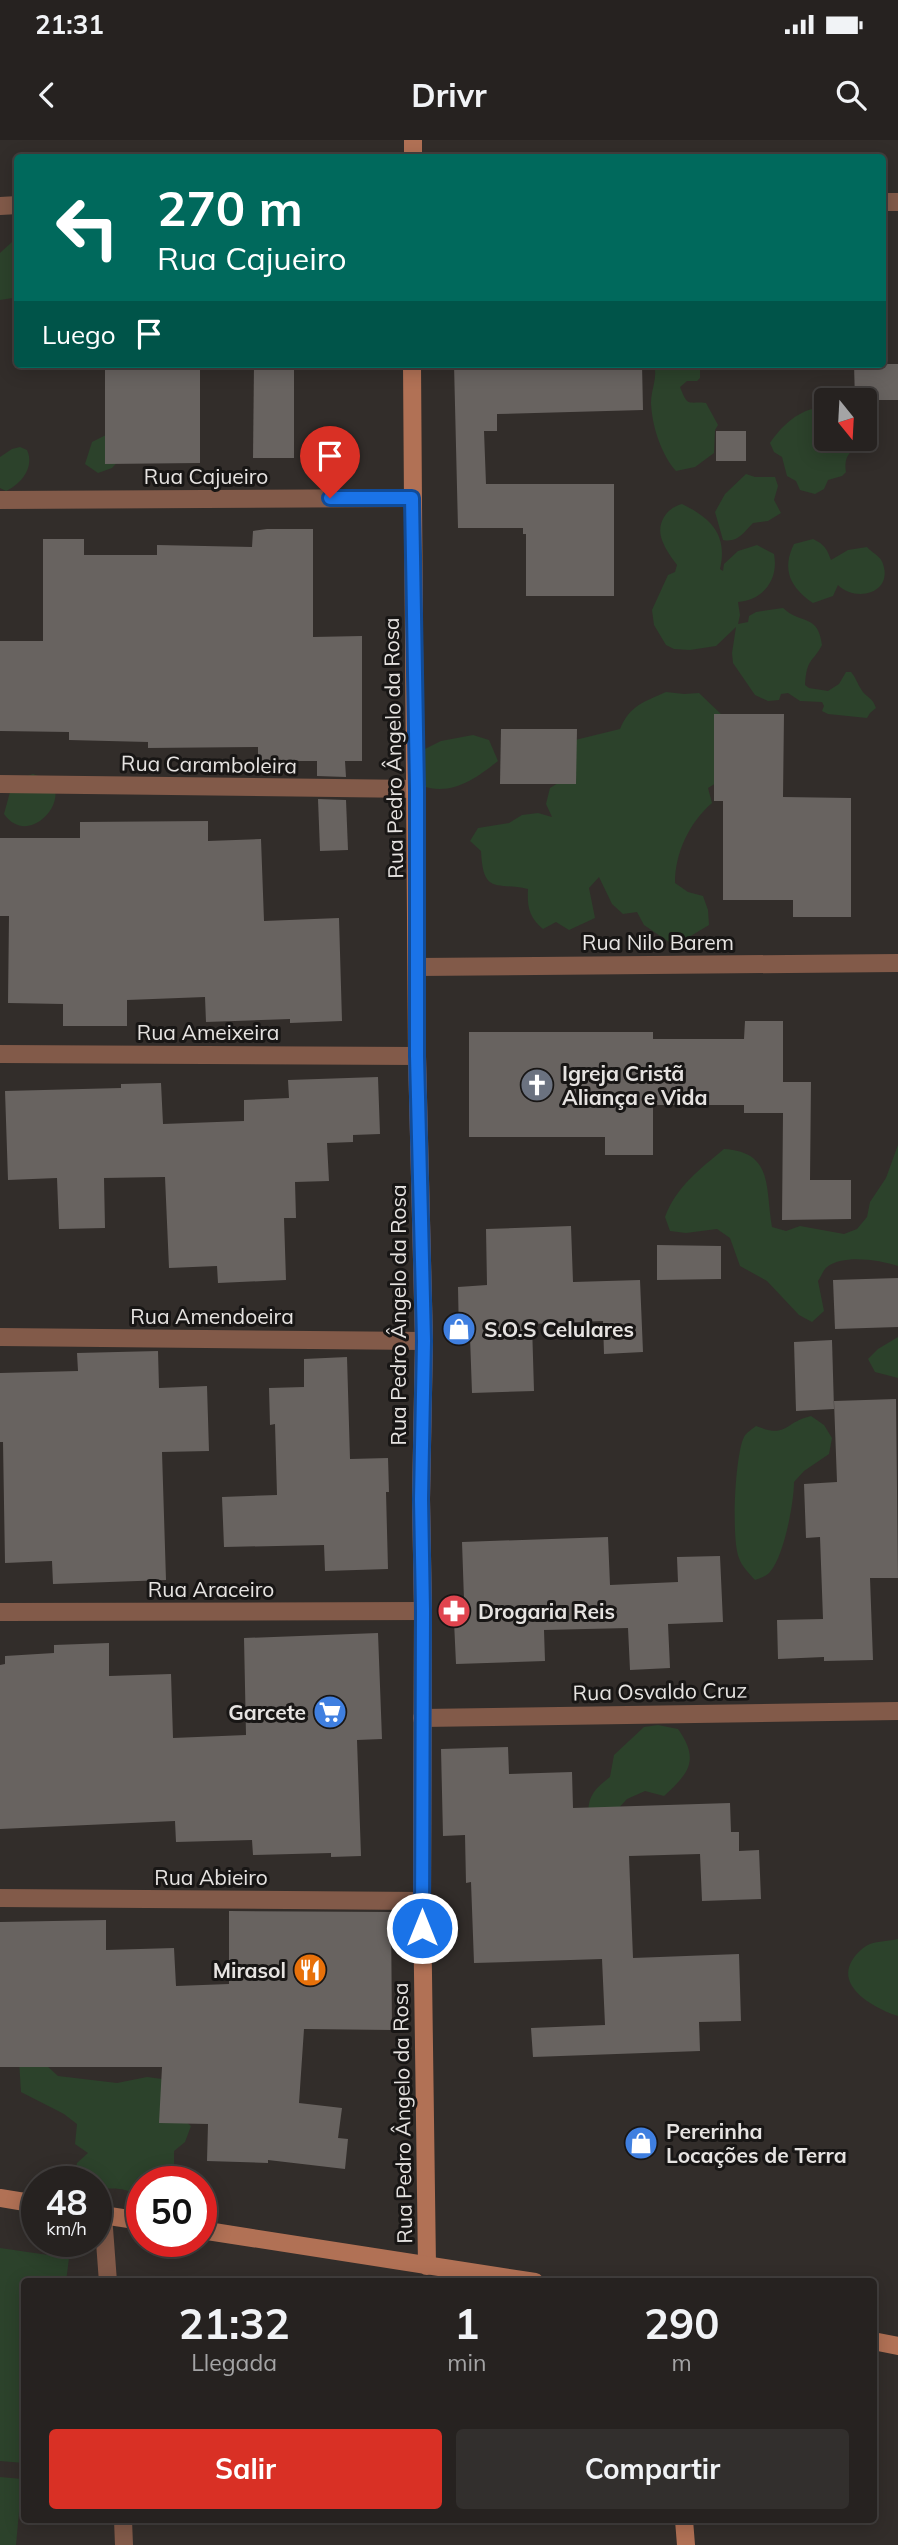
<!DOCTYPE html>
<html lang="es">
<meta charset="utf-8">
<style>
:root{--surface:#262220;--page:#322f2d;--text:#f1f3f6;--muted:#a4a4a5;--line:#423f3e;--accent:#d93025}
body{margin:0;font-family:Mulish,sans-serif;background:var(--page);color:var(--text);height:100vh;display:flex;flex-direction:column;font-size:26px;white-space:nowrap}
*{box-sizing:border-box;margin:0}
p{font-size:23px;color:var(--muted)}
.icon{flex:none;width:38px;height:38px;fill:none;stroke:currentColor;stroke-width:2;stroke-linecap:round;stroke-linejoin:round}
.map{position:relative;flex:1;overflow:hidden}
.panel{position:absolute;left:21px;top:2138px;width:856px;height:245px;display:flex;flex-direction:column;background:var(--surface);border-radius:7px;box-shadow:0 4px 18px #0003,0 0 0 2px var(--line)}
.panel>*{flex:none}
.hud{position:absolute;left:14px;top:14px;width:872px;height:214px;border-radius:7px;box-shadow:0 4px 18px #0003,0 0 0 2px var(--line);background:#00695c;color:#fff;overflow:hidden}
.needle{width:46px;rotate:162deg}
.fabs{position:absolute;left:814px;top:248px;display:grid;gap:14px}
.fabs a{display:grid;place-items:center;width:63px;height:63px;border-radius:7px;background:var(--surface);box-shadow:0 4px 18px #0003,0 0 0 2px var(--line);font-size:35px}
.speed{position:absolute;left:21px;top:2026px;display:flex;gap:14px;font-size:35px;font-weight:700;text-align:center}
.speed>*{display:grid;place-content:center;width:91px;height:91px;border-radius:50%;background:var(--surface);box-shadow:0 4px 18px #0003,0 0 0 2px var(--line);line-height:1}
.speed small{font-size:18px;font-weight:400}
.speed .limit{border:10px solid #d22;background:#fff;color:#111}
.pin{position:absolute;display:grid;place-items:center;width:60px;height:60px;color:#fff;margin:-72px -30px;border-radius:50% 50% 50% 0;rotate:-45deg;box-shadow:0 0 7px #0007}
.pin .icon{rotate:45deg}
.me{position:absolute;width:77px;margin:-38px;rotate:0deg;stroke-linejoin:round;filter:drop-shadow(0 0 5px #0008)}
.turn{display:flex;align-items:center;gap:24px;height:147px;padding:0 28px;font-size:32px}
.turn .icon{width:91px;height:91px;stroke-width:2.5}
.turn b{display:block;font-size:49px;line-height:60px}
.then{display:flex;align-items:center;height:66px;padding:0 28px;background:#0003;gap:14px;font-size:26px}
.eta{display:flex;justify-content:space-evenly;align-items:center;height:119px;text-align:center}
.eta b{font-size:42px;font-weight:700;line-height:49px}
.cta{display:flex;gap:14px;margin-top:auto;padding:14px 28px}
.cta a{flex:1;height:80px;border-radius:7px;background:var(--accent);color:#fff;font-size:28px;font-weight:700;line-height:80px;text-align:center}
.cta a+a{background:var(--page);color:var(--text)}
.status{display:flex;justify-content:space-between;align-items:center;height:49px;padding:0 35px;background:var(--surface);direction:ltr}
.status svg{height:19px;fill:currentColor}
header{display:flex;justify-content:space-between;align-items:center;height:91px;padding:0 28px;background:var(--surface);font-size:32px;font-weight:700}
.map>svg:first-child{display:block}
.green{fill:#2c422b}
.building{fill:#686360}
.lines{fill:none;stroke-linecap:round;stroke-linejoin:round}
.street{stroke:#825a49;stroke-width:18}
.secondary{stroke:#b17155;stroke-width:18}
.route-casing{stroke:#114b97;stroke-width:18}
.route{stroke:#1a73e8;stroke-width:12}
.labels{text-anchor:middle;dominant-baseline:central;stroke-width:6;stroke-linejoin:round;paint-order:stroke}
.street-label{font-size:21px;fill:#e6e3e1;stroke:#181615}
.poi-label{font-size:21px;font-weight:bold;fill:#e6e3e1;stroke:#181615;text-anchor:start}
</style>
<div class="status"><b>21:31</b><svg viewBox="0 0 49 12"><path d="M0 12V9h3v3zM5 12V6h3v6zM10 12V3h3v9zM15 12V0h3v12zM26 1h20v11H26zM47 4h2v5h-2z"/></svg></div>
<header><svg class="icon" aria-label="back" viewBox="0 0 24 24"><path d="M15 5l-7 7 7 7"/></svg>Drivr<svg class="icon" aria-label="search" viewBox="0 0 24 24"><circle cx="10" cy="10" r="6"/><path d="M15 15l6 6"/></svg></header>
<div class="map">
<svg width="898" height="2405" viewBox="0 0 898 2405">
<rect width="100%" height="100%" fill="#322d2a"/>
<g class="green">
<path d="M17,100v53l-4,5 -13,2v-47l12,-11z"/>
<path d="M654,224h46v14l-3,3h-10l-7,6c8,21 8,14 26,16l12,22 -3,5 -1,23 -19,14 -19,4c-15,-17 -24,-45 -25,-68 0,-14 7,-25 3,-39z"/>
<path d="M816,268l10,1v30h31c-2,15 -14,12 -11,33l-4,4 -14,4 -4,9 -9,5 -15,-4 -4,-9 -9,-5 -5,-19 -8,-5 -4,-9c11,-16 26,-31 46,-35z"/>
<path d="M106,295l17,21 -11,12 -14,5 -13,-9 7,-22z"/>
<path d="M20,307l7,3c8,17 -6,34 -21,41l-6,-3v-31l12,-8z"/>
<path d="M746,334l9,3h20l3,9 -4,14 7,13 -13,8 -15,2c-9,9 -15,20 -30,17l-8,-28 10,-18z"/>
<path d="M682,364c29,14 46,31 38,65l3,2 1,-7 14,-13 19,-6 17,9c5,26 -11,46 -36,48l2,13 -2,9 10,-2 1,-6 7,-4 27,-4c18,17 35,5 39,37 -10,19 -15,12 -17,40l4,3 19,3 11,-7 7,-12h5c5,6 6,11 10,17 5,9 11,7 15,19l-6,5 -3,5 -39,-4 -6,-3 2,-5 -2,-4 -22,-1 -12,-8 -7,1 -2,6 -11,1 -13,-6 -22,-32 -1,-10 4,-26 -20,19 -26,4 -16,-1 -8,-4 -12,-20 -2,-15 16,-35 7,-3 2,-7c-5,-7 -12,-16 -15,-25 -6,-16 4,-32 20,-36z"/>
<path d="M813,399c11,5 14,10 18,21l17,-10 19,-3c5,6 14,9 16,17 10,29 -27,39 -45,21l-5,11 -20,7c-22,-15 -32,-33 -19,-59z"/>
<path d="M666,552l18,2 15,-1 23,22 -1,65 -13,8 4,15c-23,20 -37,50 -37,80l13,9 15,4 5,14 1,15 -25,15 -15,2 -25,-17 -7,-13 -14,2 -11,-10 -13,-27 -10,11 6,30 -26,12 -13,-8 -13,7c-14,-12 -16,-22 -15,-40 -32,-7 -45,6 -47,-38l-11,-10 8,-13 31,-5 13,-8 16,-2 14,4 -6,-13 4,-16 13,-8 12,-40 45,-11c10,-24 24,-27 46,-37z"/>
<path d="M473,595l16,5 9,21c-23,18 -46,35 -76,25l-3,-34 22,-11z"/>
<path d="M33,634c5,2 13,4 16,6 23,19 -20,69 -45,34l6,-22 9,-13z"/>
<path d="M898,1005v121c-18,-6 -55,-12 -71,1 -4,3 -6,10 -9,14l6,30 -12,11 -13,-7 -32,-34 -27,-15 -10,-28 -13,-9 -31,4 -16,-2 -5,-14c11,-30 35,-48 59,-68 50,3 41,39 48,78l14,4 14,-5 44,8 13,-5 10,-12 3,-15 16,-24z"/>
<path d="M898,1197v41l-23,-6 -7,-13 10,-10z"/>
<path d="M811,1276l13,9 8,13 -3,16 -25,17 -10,11c0,21 -10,74 -24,90 -3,4 -10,6 -15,8 -6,-7 -13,-13 -16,-22 -8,-19 -4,-103 5,-121 2,-4 8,-8 12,-11 32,13 28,-4 55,-10z"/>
<path d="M658,1585l20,4c22,31 11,44 -14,67l-19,-5 -18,8 -13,14 -25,6c-3,-21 5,-30 21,-42l4,-22 30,-28z"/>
<path d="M898,1799v77c-22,-7 -64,-29 -45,-57 4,-6 10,-12 17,-15 8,-3 19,-3 28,-5z"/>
<path d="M19,1921l28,5 11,10 59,7 30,-6 15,2 18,38 11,9 -6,16 -11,9v15l14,6 6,10h-52v15c-16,-9 -28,-10 -46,-7v-8h-18l-3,-4 2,-15 11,-10 -13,-9 2,-20 -13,-10 -43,-22z"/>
<path d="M0,2108l69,10 -3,24h-42v181l-24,-2z"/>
<path d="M0,2337l22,2 -6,66h-16z"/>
</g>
<g class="building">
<path d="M105,224h95v99l-95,1z"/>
<path d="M254,224h40v94h-41z"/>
<path d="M454,224h188l1,46 -146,4v17h-13l2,53h128v112h-88v-62h-3v-6h-65z"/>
<path d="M854,224h44v36h-43z"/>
<rect x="716" y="291" width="30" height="30"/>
<path d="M267,389h46v108l49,-1v125h-17l1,16 -29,-1v-15h-59v-14l-110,1v-6l-79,-2v-8l-69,-1v-90h43v-102h41v16h73v-10l95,2 1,-16z"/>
<path d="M714,574h70l-1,83 68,1v119h-58v-17h-70v-99h-9z"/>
<path d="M501,589h76l-1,55h-76z"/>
<path d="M318,659l28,1 2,50 -28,1z"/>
<path d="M208,681v20l53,-2 3,82 75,-3 3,103 -52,2v-4l-84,3 -1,-25 -78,3v26h-64v-22l-55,-1 1,-87h-9v-78h80v-16z"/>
<path d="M745,881h38v61h28l-1,98h41v39l-69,1 1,-107h-39v-8h-91v50h-48v-18h-136v-105h184v7h91z"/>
<path d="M378,937l2,57 -27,1v7l-26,1 2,38 -34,1 1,36h-12l2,62 -68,3 -1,-17 -48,2 -4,-91 -61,1 1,50 -46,1 -2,-51 -49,2 -3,-89 116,-3v-4l40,-1 2,41 81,-3v-21l45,-2 -1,-18z"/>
<path d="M571,1086l2,56 67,-2 3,72 -39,2 -1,-33 -71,3 2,67 -62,2 -2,-56h-11l-1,-50 29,-2 -1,-56z"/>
<path d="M657,1105l64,1v33l-64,1z"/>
<path d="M898,1138v49l-63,2 -2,-49z"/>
<path d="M832,1200l2,69 -38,2 -2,-69z"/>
<path d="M158,1211l1,37 48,-2 2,65 -47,1 4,128 -113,4 -1,-23 -47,2 -2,-121h-3v-69l78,-2 -1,-18z"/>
<path d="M347,1217l3,102 38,-1 1,34h-3l2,77 -63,2 -1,-26 -100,2 -2,-50 55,-2 -2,-71 -5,1 -1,-37 35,-1v-28z"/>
<path d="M896,1259l2,179h-28l3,82 -49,1v-4l-46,2 -1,-39 46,-1 -3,-82 -14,1 -2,-54 33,-2 -3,-81z"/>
<path d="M608,1397l2,48 68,-3 -1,-25 43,-1 3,66 -55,2 2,44 -40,2 -2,-42 -84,2 1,31 -89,3 -3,-64h11l-2,-58z"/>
<path d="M378,1493l4,106 -25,1 4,116 -30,1v-4l-78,2 -1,-15 -76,2 -1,-21 -175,8v-164l5,-1v-8l49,-3v-8l55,-2v33l62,-2 2,64 73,-3 -2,-97z"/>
<path d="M508,1607l1,27 63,-2 1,36 157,-5 1,29h8v19l20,-1 2,49 -59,2 -2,-47 -71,2 4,102 106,-4 2,67 -42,1 1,29 -167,6 -2,-29 74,-3 -3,-66 -128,4 -3,-81 -5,1 -1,-48 -22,1 -2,-87z"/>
<path d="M229,1771l162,1 1,118 -88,-1 -5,74 43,5 -4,30 10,1 -3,30 -77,-9v3l-61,-2 1,-37 -49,-1 3,-56h-162v-145l106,-2v30l68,-2 2,38 53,-2z"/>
</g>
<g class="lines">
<g class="street">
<path d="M882,62h16"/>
<path d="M0,66l18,-1"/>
<path d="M0,360l412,-2"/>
<path d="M0,644l417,5"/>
<path d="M418,827l480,-4"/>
<path d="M0,914l417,2"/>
<path d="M0,1197l424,4"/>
<path d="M0,1472l423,-1"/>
<path d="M422,1578l476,-7"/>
<path d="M0,1758l422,3"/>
<path d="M103,2075l5,67"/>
<path d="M123,2380l1,25"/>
</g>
<g class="secondary">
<path d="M413,0v18"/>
<path d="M412,224l5,692 7,285 -3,158 2,112 -1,290 5,365"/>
<path d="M0,2058l37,6"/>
<path d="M96,2074l46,7"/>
<path d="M201,2090l334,52"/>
<path d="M873,2201l25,5"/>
<path d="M684,2380l2,25"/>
</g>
</g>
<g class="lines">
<defs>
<path id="route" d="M330,358h82l5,291v267l7,285 -3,158 2,112 -1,317"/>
</defs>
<use href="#route" class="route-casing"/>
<use href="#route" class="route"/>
</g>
<defs>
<symbol id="church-disc" viewBox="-11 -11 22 22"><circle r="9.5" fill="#6b7280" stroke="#181615"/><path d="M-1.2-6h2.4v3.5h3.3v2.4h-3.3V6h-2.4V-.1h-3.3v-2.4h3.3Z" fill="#fff"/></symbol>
<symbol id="shop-disc" viewBox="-11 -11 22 22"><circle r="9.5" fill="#3f7fe0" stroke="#181615"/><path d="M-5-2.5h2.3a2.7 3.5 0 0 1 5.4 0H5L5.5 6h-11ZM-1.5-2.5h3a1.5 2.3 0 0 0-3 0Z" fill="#fff"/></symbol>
<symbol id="pharmacy-disc" viewBox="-11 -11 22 22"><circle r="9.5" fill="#e0444e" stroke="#181615"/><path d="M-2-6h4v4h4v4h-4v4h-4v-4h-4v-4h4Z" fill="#fff"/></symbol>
<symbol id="supermarket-disc" viewBox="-11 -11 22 22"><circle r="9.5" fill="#3f7fe0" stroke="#181615"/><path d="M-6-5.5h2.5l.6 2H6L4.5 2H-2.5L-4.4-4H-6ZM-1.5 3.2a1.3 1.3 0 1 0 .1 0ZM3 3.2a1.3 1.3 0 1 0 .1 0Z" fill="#fff"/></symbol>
<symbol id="restaurant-disc" viewBox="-11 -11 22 22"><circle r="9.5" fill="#e8710a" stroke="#181615"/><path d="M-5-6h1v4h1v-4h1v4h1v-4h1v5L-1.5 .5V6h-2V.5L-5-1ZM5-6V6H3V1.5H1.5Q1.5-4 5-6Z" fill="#fff"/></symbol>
</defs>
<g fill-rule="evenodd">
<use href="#church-disc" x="518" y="926" width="38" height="38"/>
<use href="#shop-disc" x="440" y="1170" width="38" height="38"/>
<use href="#pharmacy-disc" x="435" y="1452" width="38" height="38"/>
<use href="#supermarket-disc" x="311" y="1553" width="38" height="38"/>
<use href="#restaurant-disc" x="291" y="1811" width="38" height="38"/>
<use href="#shop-disc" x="622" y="1984" width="38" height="38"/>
</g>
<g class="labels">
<g class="street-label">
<text x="206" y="336">Rua Cajueiro</text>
<text transform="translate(393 608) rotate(-91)">Rua Pedro Ângelo da Rosa</text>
<text transform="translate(209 624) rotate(1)">Rua Caramboleira</text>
<text x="658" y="802">Rua Nilo Barem</text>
<text x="208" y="892">Rua Ameixeira</text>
<text transform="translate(398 1175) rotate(-90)">Rua Pedro Ângelo da Rosa</text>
<text x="212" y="1176">Rua Amendoeira</text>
<text x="211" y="1449">Rua Araceiro</text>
<text transform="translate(660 1551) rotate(-1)">Rua Osvaldo Cruz</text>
<text x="211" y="1737">Rua Abieiro</text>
<text transform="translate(402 1973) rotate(-91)">Rua Pedro Ângelo da Rosa</text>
</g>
<g class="poi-label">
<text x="562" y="933">Igreja Cristã<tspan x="562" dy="24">Aliança e Vida</tspan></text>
<text x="484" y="1189">S.O.S Celulares</text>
<text x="478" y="1471">Drogaria Reis</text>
<text x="306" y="1572" text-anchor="end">Garcete</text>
<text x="286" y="1830" text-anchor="end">Mirasol</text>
<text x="666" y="1991">Pererinha<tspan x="666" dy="24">Locações de Terra</tspan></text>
</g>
</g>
</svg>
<div class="fabs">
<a><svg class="needle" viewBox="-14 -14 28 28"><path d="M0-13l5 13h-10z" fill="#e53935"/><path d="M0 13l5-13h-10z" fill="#a4a4a5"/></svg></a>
</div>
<div class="speed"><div>48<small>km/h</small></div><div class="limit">50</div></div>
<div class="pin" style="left:330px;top:358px;background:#d93025"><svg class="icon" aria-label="arrive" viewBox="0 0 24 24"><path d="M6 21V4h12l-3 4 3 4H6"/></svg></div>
<svg class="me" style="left:422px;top:1788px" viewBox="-20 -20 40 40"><circle r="17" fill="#1a73e8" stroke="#fff" stroke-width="3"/><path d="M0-11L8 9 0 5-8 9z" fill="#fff"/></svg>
<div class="hud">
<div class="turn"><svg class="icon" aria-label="left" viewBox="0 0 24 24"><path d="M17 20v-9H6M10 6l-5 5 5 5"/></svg><div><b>270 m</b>Rua Cajueiro</div></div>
<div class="then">Luego<svg class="icon" aria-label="arrive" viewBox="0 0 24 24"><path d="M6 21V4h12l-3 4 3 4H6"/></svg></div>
</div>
<section class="panel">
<div class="eta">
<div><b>21:32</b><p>Llegada</p></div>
<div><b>1</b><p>min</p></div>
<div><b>290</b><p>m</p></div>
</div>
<div class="cta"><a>Salir</a><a>Compartir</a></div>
</section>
</div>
